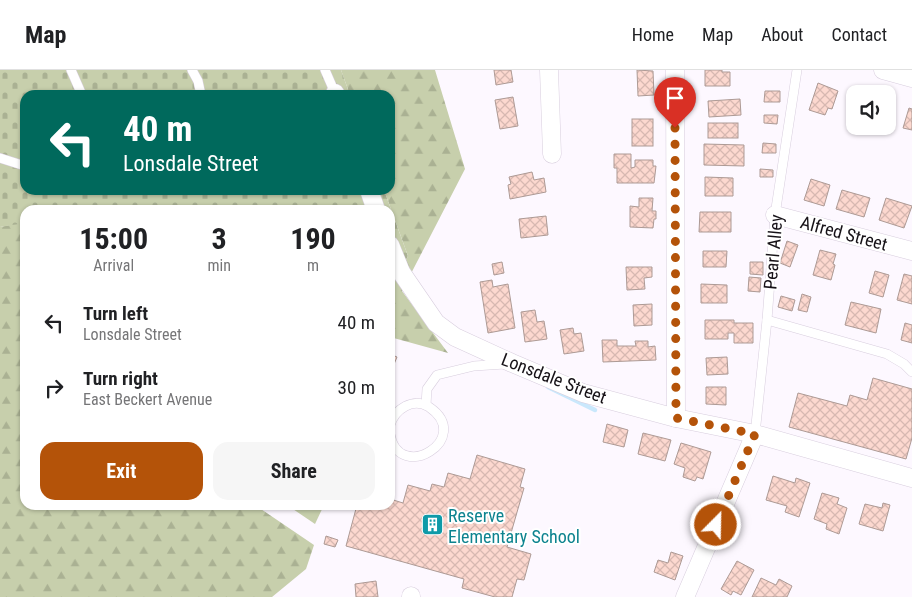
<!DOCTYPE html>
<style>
:root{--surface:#fff;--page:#f6f6f6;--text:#202124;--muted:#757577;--line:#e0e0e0;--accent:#b45309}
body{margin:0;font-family:"Roboto Condensed",sans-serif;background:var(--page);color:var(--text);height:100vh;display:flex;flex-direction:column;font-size:19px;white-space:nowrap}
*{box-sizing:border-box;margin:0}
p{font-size:16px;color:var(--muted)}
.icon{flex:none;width:28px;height:28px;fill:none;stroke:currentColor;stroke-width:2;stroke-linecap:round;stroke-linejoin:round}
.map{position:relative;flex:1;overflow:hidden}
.sheet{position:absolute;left:20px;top:135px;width:375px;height:305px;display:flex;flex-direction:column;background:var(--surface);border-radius:15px;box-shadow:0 1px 4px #0004}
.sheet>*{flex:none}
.banner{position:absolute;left:20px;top:20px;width:375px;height:105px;border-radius:15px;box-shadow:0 1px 4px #0004;background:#00695c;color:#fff;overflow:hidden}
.controls{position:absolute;left:846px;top:15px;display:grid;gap:10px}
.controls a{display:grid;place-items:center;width:50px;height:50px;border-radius:10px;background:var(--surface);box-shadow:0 1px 4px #0004;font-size:25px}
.pin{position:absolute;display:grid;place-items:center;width:42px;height:42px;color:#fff;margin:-51px -21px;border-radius:50% 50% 50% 0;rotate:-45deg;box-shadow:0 0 5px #0007}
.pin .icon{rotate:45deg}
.me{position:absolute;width:55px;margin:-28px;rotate:23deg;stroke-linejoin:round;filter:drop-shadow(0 0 4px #0008)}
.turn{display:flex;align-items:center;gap:18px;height:105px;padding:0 20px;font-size:22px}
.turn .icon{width:65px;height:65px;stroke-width:2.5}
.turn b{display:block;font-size:35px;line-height:42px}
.eta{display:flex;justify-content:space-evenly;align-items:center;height:85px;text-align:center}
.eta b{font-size:30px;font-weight:700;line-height:35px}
.cta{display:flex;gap:10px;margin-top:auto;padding:10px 20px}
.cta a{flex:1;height:58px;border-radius:15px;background:var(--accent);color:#fff;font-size:20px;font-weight:700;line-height:58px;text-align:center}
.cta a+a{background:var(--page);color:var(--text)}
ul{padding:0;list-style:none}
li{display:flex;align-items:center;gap:15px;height:65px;padding:0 20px}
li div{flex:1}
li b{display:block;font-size:19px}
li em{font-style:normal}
header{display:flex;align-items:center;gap:30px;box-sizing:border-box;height:70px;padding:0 25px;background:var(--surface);border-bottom:1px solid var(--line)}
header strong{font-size:24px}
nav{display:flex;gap:28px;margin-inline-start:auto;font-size:18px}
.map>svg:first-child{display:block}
.forest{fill:url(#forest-firs)}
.cemetery{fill:url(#cemetery-stones)}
.pitch{fill:#c7cfac}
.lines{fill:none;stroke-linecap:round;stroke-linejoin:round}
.stream{stroke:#c9e8fc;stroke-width:4.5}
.building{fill:url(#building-cross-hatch);stroke:#ad9a95}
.lane-casing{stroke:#d8cede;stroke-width:10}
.street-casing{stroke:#d8cede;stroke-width:19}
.lane{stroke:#fff;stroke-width:9}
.street{stroke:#fff;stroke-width:18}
.route{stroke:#b45309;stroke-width:9;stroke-dasharray:0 16.2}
.labels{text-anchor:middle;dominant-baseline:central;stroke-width:4;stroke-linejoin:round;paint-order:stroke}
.street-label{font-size:18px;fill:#161217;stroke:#fff}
.culture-label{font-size:18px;fill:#0d838f;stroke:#fff;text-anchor:start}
</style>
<header>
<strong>Map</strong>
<nav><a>Home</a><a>Map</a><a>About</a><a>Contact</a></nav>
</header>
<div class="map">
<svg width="912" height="527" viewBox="0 0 912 527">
<defs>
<pattern id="forest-firs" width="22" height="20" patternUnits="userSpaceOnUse" patternTransform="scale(1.25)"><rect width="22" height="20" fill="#c7cfac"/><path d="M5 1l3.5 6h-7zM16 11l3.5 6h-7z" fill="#aab193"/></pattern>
<pattern id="cemetery-stones" width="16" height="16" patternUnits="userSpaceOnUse" patternTransform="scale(1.25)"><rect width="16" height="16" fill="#c7cfac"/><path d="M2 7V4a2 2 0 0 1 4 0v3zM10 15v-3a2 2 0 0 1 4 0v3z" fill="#aab193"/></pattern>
<pattern id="building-cross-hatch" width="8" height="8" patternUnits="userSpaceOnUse" patternTransform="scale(1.25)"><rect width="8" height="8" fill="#fcd8cf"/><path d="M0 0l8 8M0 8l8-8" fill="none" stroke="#d7b8b1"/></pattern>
</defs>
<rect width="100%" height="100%" fill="#fdf8ff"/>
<g class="forest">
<path d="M341,0h94l30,99 -63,122 46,62 -58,-16v-47l18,-34 -24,-66h6v-95h-40z"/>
<path d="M19,153h6v282h230l59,40 -8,24 -34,28h-272v-370z"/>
</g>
<path class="cemetery" d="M0,0h341l9,25h-325v95h359l24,66 -18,34v-80h-145l-6,-3 -23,3h-191v13l-25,4z"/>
<path class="pitch" d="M287,435h37l-9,19z"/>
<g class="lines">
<path class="stream" d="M548,317l47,23"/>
</g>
<g class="building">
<path d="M494,0h17l2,12 -17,3z"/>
<path d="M637,0l16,1 1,24 -16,1z"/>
<path d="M705,0h17v2h8v14h-25z"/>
<path d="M818,13l20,8 -6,18 -4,-1 -3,7 -16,-5z"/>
<path d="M765,21h15v11h-16z"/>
<path d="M513,27l5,29 -18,3 -5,-29z"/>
<path d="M740,29l1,16 -32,2 -1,-16z"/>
<path d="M909,38l3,1v21l-9,-2z"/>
<path d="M764,45h14l-1,9 -13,-1z"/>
<rect x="632" y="49" width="21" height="27"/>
<rect x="708" y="53" width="30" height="15"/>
<path d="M763,73l13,1v9h-14z"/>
<path d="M704,74l40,1v21l-40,-1z"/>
<path d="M614,84h17v14l4,-1v-7h18v6h3l-2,17h-37v-15h-3z"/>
<path d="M760,99l13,1v7h-13z"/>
<path d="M532,102l2,8 10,-2 2,14 -36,7 -2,-14 3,-1 -2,-7z"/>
<path d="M705,107l28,1v18h-28z"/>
<path d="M811,109l19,6 -6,21 -20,-6z"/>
<path d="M842,120l28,8 -6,19 -28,-8z"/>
<path d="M639,128h14l-1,13h4v8h-2l-1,9 -23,-1v-21l9,1z"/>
<path d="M886,128l26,8 -8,22 -25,-8z"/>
<path d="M700,142h31v20h-32z"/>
<path d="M546,146l2,19 -27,3 -2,-19z"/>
<path d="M787,171l11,4 -8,22 -10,-4z"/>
<path d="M820,180l16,4 -3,10 2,1 -4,15 -18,-5z"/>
<path d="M703,181h24l-1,16h-23z"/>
<path d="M502,192l2,11 -10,2 -2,-11z"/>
<path d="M750,192h13v13l-13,-1z"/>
<path d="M626,197h26v10l-8,1 1,11 -18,1z"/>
<path d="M875,201l14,4 -6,22 -14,-4z"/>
<path d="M904,204l8,2v28l-15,-4z"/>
<path d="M749,207l12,1 -1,14 -12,-1z"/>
<path d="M492,210l1,7 15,-3 7,44 -27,5 -8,-51z"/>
<path d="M701,214l26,1v18h-26z"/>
<path d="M802,224l9,3 -4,15 -9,-2z"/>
<path d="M781,226l14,4 -3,11 -14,-4z"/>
<path d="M851,232l30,7 -5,24 -31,-8z"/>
<path d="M652,234v21l-18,1 -1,-21z"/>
<path d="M535,240l2,12 7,-1 3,18 -22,3 -4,-30z"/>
<path d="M705,250h29v3h19v20h-19v-10h-6v6h-23z"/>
<path d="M905,253l7,2v18l-11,-3z"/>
<path d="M573,258l1,6 7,-1 3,18 -20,3 -4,-24z"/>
<path d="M602,270h15v6h19l-1,-5h13v6l7,-1 1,14 -53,2z"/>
<path d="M390,284l7,3 -5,12 -2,-1z"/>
<path d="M727,287l1,17 -21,1 -1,-17z"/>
<path d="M873,308l39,11v49l-6,21 -117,-32 9,-34 49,13 3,-11 17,5z"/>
<path d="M706,317h20v18l-20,-1z"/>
<path d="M607,354l21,6 -4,17 -21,-5z"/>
<path d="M643,363l28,7 -6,21 -27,-7z"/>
<path d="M681,373l30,9 -8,27 -6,-2 -2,4 -12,-4 2,-9 -11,-4z"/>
<path d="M477,385l48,14 -5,18 4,1 -17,59 24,7 -7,26 -7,-1 -5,18h-17l-33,-9 2,-9 -118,-33 11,-41h33v-6l13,4 5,-18 22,6 2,-7 12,3 4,-14 22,6z"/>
<path d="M773,406l22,7 1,-5 14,5 -11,34 -14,-5 2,-6 -21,-6z"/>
<path d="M822,423l17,5 -2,6 10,4 -8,26 -13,-5 1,-5 -13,-5z"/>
<path d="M883,433l7,2 -7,26 -24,-7 6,-20 17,4z"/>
<path d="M326,466l12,4 -3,7 -11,-3z"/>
<path d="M671,482l12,4 -8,24 -21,-8 4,-12 10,3z"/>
<path d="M737,491l17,9 -13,25 -8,-4 -2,4 -10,-6z"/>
<path d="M761,508l15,7 3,-6 13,7 -5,11h-35z"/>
<path d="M376,511l2,16h-22l-1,-13z"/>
</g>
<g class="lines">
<defs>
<g id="lane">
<path d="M71,0l11,25"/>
<path d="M192,0l6,11 3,14"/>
<path d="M325,0l10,23"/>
<path d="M0,88l25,8"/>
<path d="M767,250l120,34 17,10 8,8"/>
<path d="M426,335l1,-16 10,-14 37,-9 31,-2"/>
<path d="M390,355c5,-16 23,-28 39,-18 46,31 -30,78 -39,27"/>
<path d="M755,364l12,-114 8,-105 22,-145"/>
</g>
<g id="street">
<path d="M549,0l3,84"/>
<path d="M675,0l1,348"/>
<path d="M883,0l29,8"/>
<path d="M335,23l1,2"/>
<path d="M369,120l7,20"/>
<path d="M775,145l137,36"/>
<path d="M390,175l11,27 35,51 19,14 57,26 71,30 93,25 79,16 157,44"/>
<path d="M411,526v1"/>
<path d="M685,527l70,-163"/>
</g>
</defs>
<use href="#lane" class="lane-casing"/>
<use href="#street" class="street-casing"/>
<use href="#lane" class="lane"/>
<use href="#street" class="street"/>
</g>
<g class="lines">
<path class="route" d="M675,58l1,290 79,16 -39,91"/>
</g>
<defs>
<symbol id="building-square" viewBox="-11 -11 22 22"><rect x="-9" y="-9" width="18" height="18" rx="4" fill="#0f9aa8" stroke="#fff"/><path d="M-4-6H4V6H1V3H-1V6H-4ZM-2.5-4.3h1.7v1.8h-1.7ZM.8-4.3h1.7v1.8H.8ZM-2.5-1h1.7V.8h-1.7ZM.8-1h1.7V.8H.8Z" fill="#fff"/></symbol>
</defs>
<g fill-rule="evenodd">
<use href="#building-square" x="420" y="442" width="25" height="25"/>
</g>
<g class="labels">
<g class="street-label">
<text transform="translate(844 163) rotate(15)">Alfred Street</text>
<text transform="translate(773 182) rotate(-85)">Pearl Alley</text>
<text transform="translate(554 308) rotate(21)">Lonsdale Street</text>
</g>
<g class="culture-label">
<text x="448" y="445">Reserve<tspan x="448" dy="21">Elementary School</tspan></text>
</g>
</g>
</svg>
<div class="controls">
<a><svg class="icon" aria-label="sound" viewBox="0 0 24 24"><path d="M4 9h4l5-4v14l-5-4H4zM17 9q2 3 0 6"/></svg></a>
</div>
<div class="pin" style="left:675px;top:58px;background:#d93025"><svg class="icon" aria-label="arrive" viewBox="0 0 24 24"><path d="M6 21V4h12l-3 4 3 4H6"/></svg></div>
<svg class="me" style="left:716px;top:455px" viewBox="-20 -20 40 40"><circle r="17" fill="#b45309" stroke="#fff" stroke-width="3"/><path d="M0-11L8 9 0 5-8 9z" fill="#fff"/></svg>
<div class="banner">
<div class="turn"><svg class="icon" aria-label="left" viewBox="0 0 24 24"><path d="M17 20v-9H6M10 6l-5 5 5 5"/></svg><div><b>40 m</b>Lonsdale Street</div></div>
</div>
<section class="sheet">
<div class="eta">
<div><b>15:00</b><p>Arrival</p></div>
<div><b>3</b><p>min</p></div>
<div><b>190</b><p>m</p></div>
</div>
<ul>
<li><svg class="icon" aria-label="left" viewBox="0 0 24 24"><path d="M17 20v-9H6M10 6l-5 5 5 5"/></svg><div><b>Turn left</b><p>Lonsdale Street</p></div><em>40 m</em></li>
<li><svg class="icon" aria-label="right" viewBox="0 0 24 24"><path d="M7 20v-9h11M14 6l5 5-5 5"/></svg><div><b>Turn right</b><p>East Beckert Avenue</p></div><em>30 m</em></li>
</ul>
<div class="cta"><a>Exit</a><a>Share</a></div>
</section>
</div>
